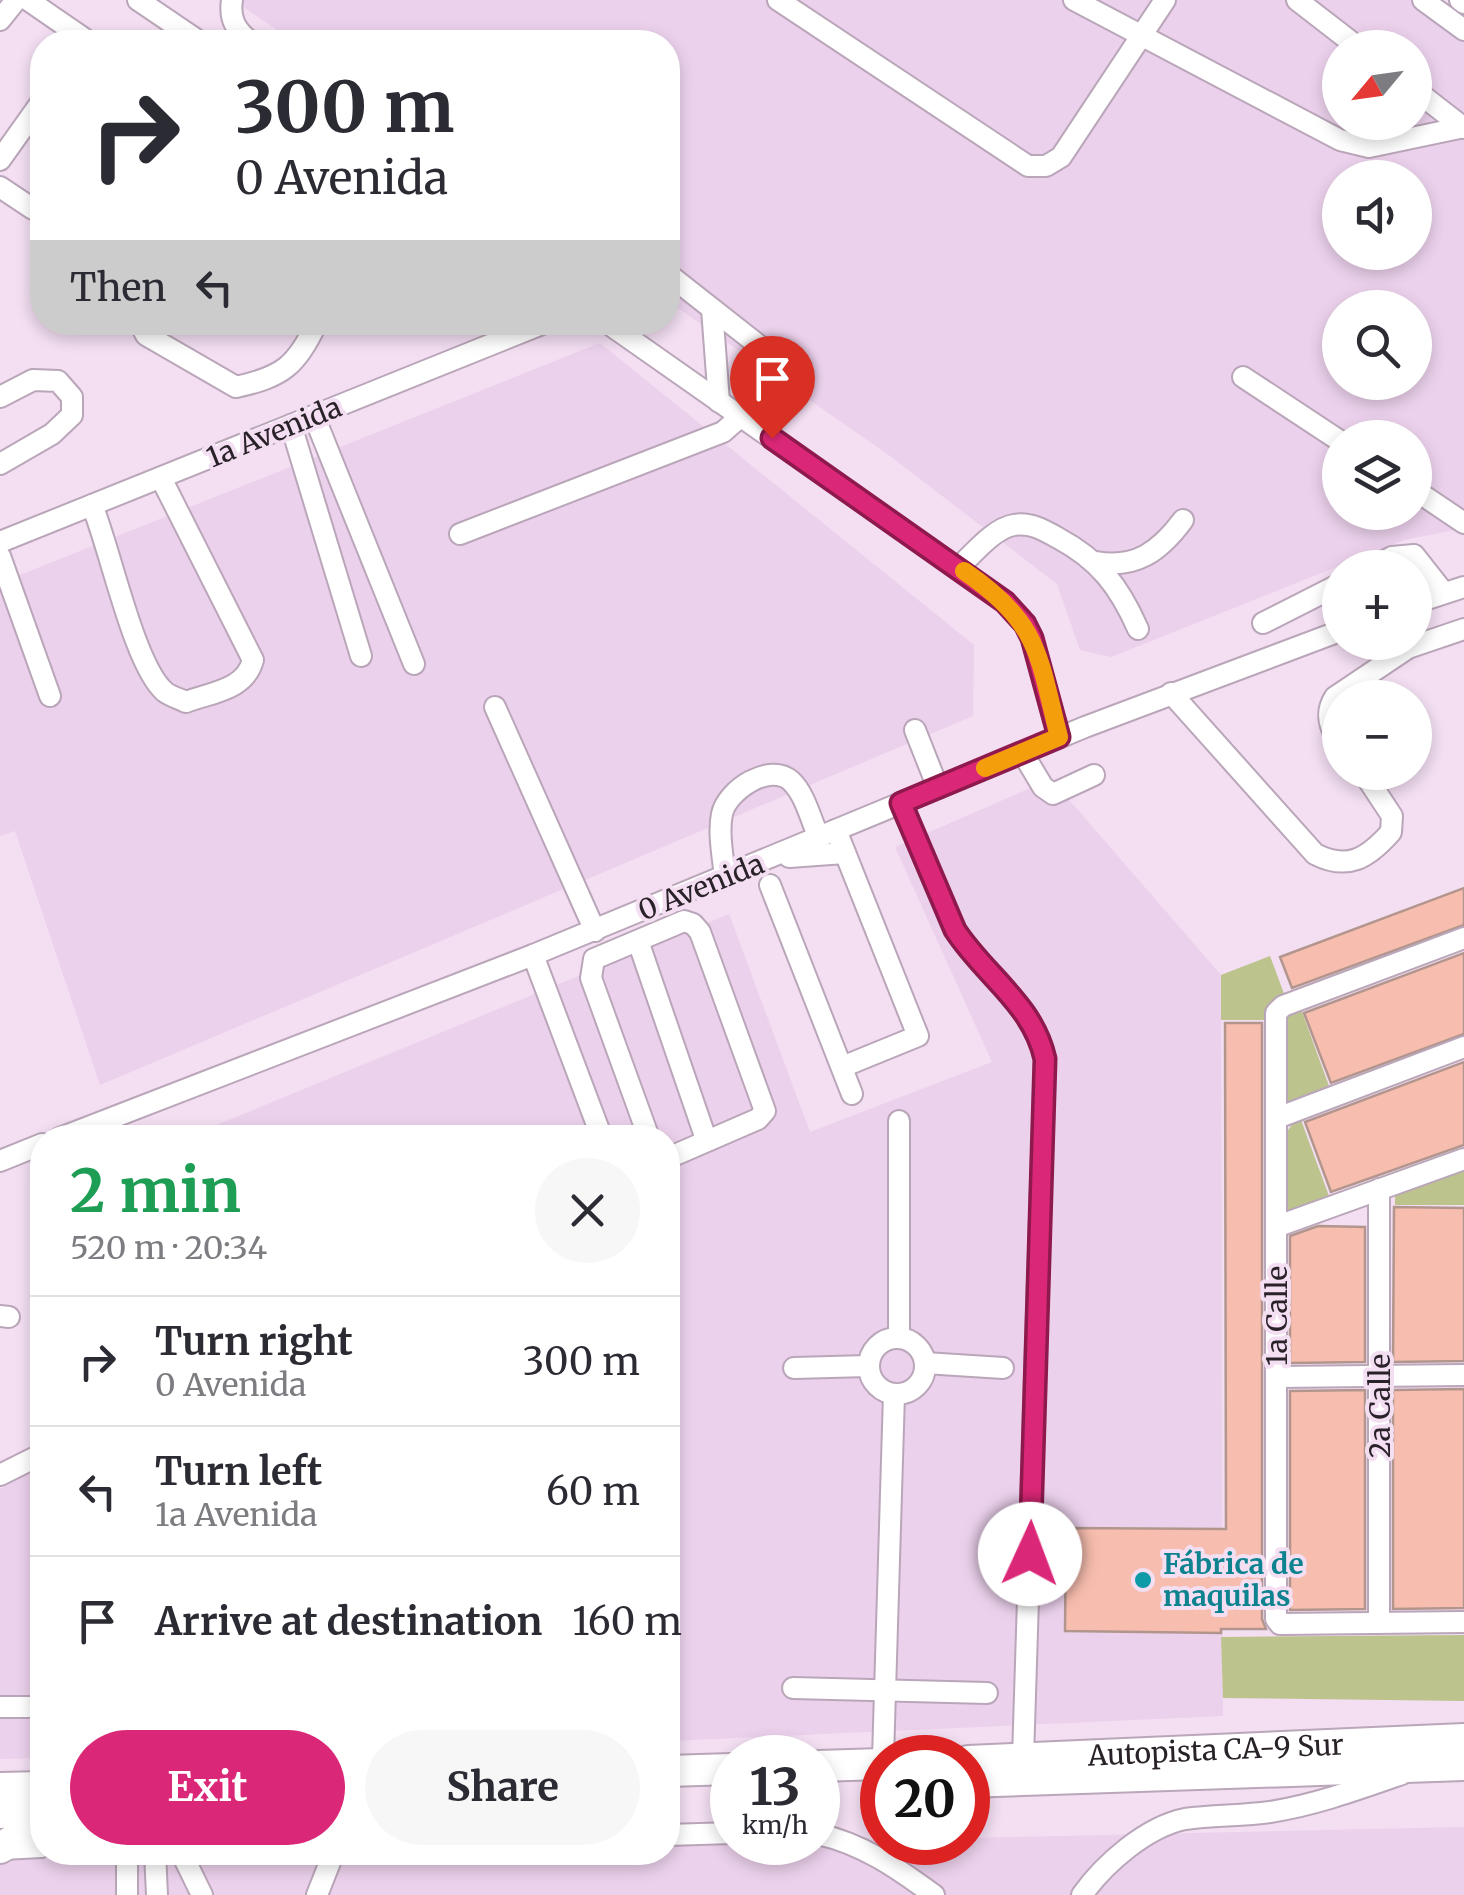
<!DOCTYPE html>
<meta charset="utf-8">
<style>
:root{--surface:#fff;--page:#f7f7f7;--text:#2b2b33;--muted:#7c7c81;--line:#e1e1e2;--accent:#db2777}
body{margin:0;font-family:Merriweather,serif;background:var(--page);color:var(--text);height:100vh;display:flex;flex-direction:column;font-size:38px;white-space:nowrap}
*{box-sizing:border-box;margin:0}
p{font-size:32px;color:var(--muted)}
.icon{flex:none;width:55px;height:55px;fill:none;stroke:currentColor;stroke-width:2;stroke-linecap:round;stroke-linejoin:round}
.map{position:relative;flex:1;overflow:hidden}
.details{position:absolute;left:30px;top:1125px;width:650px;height:740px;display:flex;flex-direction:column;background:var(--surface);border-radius:40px;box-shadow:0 5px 15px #0003}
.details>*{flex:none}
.hud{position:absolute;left:30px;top:30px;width:650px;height:305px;border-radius:40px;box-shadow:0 5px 15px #0003;background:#fff;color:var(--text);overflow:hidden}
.needle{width:65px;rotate:241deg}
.buttons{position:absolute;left:1322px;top:30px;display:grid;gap:20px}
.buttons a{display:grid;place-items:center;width:110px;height:110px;border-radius:50%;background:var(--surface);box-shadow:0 5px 15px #0003;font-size:50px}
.speed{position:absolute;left:710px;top:1735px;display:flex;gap:20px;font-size:50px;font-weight:700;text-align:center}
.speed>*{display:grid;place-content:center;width:130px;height:130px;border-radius:50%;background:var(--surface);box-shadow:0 5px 15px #0003;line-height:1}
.speed small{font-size:25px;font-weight:400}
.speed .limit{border:15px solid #d22;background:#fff;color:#111}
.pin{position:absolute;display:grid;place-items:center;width:85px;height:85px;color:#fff;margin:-102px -42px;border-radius:50% 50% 50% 0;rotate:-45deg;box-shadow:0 0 10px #0007}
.pin .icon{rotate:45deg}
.me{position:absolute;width:110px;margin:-55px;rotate:2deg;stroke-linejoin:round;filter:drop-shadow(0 0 8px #0008)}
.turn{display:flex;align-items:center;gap:35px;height:210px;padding:0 40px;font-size:45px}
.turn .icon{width:130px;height:130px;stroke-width:2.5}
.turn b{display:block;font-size:70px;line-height:85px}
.then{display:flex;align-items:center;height:95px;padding:0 40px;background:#0003;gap:20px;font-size:38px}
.round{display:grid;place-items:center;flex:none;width:105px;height:105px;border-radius:52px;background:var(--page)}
.head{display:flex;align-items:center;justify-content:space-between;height:170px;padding:0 40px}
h1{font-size:60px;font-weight:700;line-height:75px;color:#1e9e55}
.primary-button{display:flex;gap:20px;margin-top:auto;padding:20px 40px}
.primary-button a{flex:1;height:115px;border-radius:60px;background:var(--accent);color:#fff;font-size:40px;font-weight:700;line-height:115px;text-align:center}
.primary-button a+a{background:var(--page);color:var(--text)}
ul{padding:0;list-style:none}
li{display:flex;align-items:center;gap:30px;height:130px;padding:0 40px;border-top:2px solid var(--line)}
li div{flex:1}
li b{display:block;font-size:38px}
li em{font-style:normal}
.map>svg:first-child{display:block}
.built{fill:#ecd1ec;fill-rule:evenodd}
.green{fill:#bcc38d}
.building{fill:#f7bdae;stroke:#b2968e;stroke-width:2.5}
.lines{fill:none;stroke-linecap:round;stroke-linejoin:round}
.minor-casing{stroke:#baa6b9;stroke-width:24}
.highway-casing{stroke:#baa6b9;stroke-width:34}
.minor{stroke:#fff;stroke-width:20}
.highway{stroke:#fff;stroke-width:30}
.route-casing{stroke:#8e194d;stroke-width:25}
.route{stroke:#db2777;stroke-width:18}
.slow{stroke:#f59e0b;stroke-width:18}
.culture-dot{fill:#0f9aa8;stroke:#f3def2;stroke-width:4}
.labels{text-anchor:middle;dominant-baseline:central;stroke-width:8;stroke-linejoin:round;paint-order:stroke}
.street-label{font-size:28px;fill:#2a2229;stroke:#f3def2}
.culture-label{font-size:28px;font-weight:bold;fill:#0d838f;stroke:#f3def2;text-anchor:start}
</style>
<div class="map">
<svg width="1464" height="1895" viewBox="0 0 1464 1895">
<rect width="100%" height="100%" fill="#f3def2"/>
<g class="built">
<path d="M233,0h1210l21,15v513l-60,12 -293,117 -31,-7 -23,-66 -167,-128 -222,-155v-259h-373zM1340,48h75v74h-75zM1340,178h75v74h-75zM1340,308h75v74h-75zM1340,438h75v74h-75z"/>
<path d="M600,343l374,302 -1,71 -873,369 -85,-254 -15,5v-253z"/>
<path d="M1051,779l170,196 2,741 -555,25v-603h-483l544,-224 81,218 182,-70 -97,-215z"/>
<path d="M42,1465v293l-42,1v-270z"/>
<path d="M1464,1827v68h-1464v-35l336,-7 332,-1v-7l214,-5 86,2v-4z"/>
</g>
<g class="green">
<path d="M1270,956l16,43 -19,17 -1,4h-45v-45z"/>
<path d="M1301,1009l28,77 -44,18 -1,-86z"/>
<path d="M1301,1120l28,76 -41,17 -2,-80 7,-10z"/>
<path d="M1464,1170v35h-69v-12z"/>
<path d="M1464,1635v66l-241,-3 -2,-61z"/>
</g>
<g class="building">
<path d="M1464,888v37l-172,63 -12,-31z"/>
<path d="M1464,953v81l-133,49 -27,-70z"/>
<path d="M1225,1023h37v596l4,10h-45v4l-156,-2 1,-103 160,1z"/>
<path d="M1464,1062v83l-133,47 -26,-70z"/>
<path d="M1394,1207l70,1v153l-71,1z"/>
<path d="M1318,1226l47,1v135l-75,1v-127z"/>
<path d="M1464,1389v219l-71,1v-219z"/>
<path d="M1365,1390v219l-75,1v-219z"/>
</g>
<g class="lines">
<defs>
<g id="minor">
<path d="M28,0l61,42"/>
<path d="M138,0l62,42"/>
<path d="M232,0c-3,19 4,31 19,42"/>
<path d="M778,0l250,166h18l15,-9 104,-157"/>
<path d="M1074,0l266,140 29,7 95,-20"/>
<path d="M1297,0l62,48"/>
<path d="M1423,0l41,30"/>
<path d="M1460,0l4,3"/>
<path d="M0,20l16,-20"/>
<path d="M1415,90l49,38"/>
<path d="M0,160l42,-59"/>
<path d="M0,187l33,22"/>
<path d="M668,274l122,96"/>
<path d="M712,309l7,93"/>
<path d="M139,322l7,13 90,52c46,-10 61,-21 81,-65"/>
<path d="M606,322l399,280 20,22 7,14 27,99"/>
<path d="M1243,377l97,64"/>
<path d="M0,397l33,-17 25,1 14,16v18l-20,19 -52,30"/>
<path d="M314,416l100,248"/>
<path d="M291,425l70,231"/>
<path d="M1415,490l49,33"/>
<path d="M92,505c18,43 42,161 73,187 5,4 15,7 21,10 27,-10 59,-12 67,-42l-92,-182"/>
<path d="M460,534l263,-102 17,-15"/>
<path d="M0,542l547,-220"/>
<path d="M0,556l50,140"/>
<path d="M1096,562c40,7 64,-11 87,-42"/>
<path d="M959,567c14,-13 35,-39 55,-42 16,-3 30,5 44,13 41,22 61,48 80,91"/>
<path d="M1371,568l21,-11 22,-2 30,38"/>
<path d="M1415,603l49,-16"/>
<path d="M1263,623l77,-39"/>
<path d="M1171,693l144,161c33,17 53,4 76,-22l1,-16 -29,-44"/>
<path d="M495,707l100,224"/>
<path d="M915,730l23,58"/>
<path d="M1340,743c-11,-15 -15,-31 -5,-46l73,-49 56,-19"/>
<path d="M1022,752l21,35 10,7 41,-19"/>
<path d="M901,803l54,127c29,46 78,74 90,129l-22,699"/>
<path d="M836,830l82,206 -76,31"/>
<path d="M789,857l56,-4"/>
<path d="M725,877c-2,-20 -7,-44 -3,-63 5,-24 48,-52 69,-33 14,13 20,39 28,57"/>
<path d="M770,885l82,209"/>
<path d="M1464,938l-181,68 -7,7v606l4,5 184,-2"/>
<path d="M638,941l68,198"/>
<path d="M533,955l69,183"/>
<path d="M1277,1118l187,-71"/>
<path d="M899,1121v217"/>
<path d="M60,1138l473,-183 552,-228 255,-96"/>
<path d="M649,1138l-58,-160 3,-19 90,-38 9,3 7,8 65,179 -7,8 -90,39"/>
<path d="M0,1161l42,-17"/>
<path d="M1278,1226l186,-67"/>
<path d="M0,1316l9,1"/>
<circle cx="897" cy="1366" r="28"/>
<path d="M925,1363l78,5"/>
<path d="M794,1368l74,-2"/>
<path d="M1277,1377l187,-2"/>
<path d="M0,1475l42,-21"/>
<path d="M1379,1623v-434"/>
<path d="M793,1688l194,5"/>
<path d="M0,1707h42"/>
<path d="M883,1758l11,-364"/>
<path d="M818,1834c45,10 79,34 116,61"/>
<path d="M668,1835l64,-2"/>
<path d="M2,1849l40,-2"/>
<path d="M155,1852l2,43"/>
<path d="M181,1852l21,43"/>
<path d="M127,1895v-43"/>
<path d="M317,1895l17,-43"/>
<path d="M1082,1895c22,-31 64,-68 103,-76 28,-4 57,-3 85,-7 45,-7 89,-23 132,-38"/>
</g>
<g id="highway">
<path id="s1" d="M968,1761l496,-22"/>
<path d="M818,1766l64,-2"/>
<path d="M668,1771l64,-2"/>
<path d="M968,1782l496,-17"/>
<path d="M0,1788l42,-1"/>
<path d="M0,1813l42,-2"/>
<path d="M0,1848l42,-25"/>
</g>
</defs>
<use href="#minor" class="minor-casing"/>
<use href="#highway" class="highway-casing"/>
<use href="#minor" class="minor"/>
<use href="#highway" class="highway"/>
</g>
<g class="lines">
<defs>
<path id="route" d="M772,438l233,164 20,22 7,14 27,99 -158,66 54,127c30,46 78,74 90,129l-15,495"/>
</defs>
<use href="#route" class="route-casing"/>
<use href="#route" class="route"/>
<path class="slow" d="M964,571c76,52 74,83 95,166l-74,31"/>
</g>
<circle class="culture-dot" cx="1143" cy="1580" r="10"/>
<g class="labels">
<g class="street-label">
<text transform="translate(274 432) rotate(-22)">1a Avenida</text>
<text transform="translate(701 887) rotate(-22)">0 Avenida</text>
<text transform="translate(1277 1316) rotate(-90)">1a Calle</text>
<text transform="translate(1380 1406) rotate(-90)">2a Calle</text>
<text stroke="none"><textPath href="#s1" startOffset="248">Autopista CA-9 Sur</textPath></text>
</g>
<g class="culture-label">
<text x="1163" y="1564">Fábrica de<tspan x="1163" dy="32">maquilas</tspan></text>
</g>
</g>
</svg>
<div class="buttons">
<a><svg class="needle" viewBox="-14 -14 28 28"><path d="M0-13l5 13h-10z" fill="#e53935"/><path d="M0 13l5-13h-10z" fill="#7c7c81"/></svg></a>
<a><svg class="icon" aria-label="sound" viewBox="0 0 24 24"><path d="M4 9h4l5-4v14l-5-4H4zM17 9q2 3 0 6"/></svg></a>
<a><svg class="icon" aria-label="search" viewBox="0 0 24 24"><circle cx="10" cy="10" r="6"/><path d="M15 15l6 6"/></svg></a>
<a><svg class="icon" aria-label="layers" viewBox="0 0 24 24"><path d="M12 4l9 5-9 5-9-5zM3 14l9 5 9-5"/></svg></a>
<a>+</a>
<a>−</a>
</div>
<div class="speed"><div>13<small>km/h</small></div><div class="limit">20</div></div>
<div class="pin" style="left:772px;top:438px;background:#d93025"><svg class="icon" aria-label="arrive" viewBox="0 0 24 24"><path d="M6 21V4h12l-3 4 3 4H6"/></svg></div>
<svg class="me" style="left:1030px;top:1554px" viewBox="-20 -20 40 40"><circle r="19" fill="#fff"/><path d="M0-13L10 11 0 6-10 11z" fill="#db2777"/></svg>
<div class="hud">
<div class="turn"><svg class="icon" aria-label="right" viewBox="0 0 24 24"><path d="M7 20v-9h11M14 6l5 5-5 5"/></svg><div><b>300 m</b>0 Avenida</div></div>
<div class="then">Then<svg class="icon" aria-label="left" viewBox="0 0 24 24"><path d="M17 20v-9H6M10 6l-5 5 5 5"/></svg></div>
</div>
<section class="details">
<div class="head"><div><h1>2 min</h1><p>520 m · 20:34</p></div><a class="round"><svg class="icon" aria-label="close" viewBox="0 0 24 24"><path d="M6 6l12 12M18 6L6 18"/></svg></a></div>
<ul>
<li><svg class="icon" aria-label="right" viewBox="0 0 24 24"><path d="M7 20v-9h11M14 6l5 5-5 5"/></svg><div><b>Turn right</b><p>0 Avenida</p></div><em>300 m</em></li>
<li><svg class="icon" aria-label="left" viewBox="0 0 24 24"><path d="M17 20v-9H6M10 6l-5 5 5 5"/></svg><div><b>Turn left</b><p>1a Avenida</p></div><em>60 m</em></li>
<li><svg class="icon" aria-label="arrive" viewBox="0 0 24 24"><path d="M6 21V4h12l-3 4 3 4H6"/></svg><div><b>Arrive at destination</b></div><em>160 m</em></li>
</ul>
<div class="primary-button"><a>Exit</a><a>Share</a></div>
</section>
</div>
